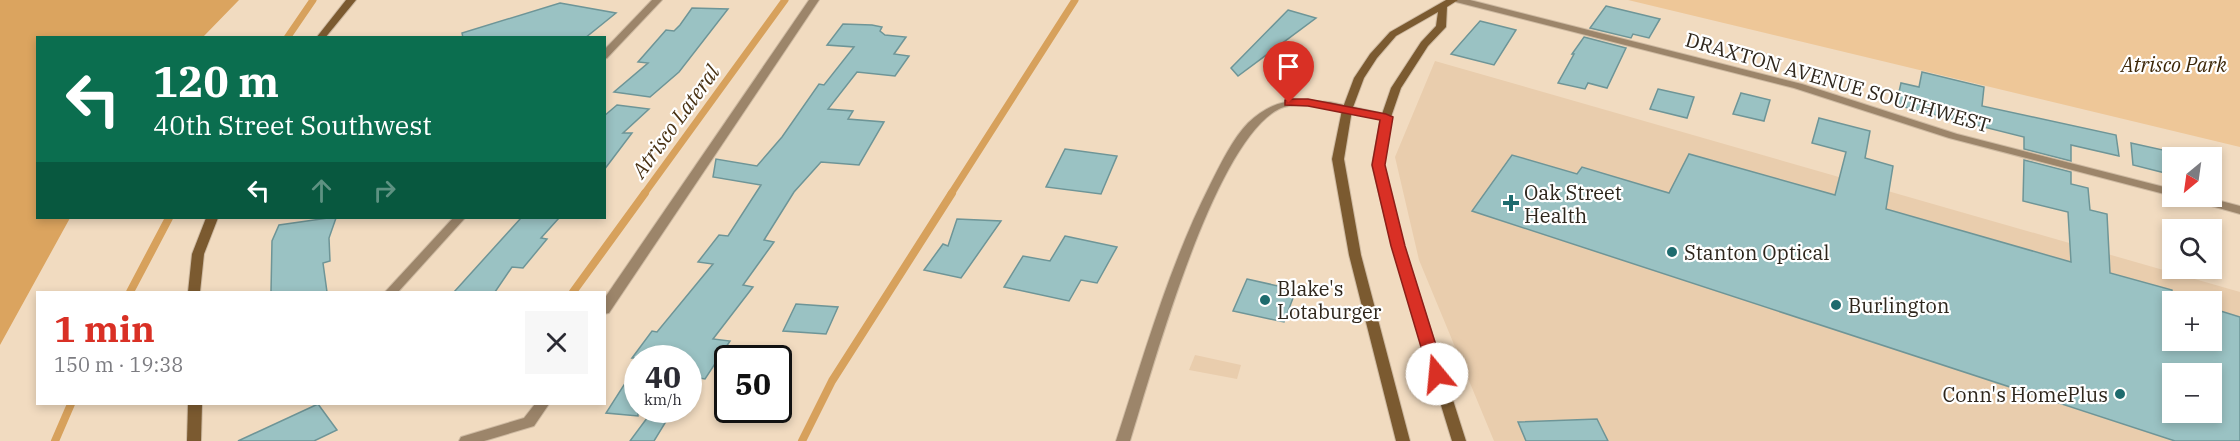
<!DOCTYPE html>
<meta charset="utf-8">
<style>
:root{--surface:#fff;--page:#f7f7f7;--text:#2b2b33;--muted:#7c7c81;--accent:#d93025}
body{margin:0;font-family:"IBM Plex Serif",serif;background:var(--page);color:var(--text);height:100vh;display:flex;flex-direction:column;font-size:22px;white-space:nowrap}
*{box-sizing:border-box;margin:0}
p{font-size:20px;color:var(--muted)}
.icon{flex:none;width:33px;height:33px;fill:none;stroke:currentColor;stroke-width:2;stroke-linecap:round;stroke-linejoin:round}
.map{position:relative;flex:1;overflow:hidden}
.side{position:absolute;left:36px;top:291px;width:570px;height:114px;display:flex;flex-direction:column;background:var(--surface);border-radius:0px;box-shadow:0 3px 9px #0003}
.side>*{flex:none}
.banner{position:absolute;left:36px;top:36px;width:570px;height:183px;border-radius:0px;box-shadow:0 3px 9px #0003;background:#0b6e4f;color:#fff;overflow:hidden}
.needle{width:39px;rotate:209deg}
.fabs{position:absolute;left:2162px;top:147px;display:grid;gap:12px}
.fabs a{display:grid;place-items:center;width:60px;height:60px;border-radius:0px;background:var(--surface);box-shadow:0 3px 9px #0003;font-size:30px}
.speed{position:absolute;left:624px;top:345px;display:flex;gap:12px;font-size:30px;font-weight:700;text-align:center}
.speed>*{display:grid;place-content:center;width:78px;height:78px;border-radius:50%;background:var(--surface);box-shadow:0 3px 9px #0003;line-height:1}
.speed small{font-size:15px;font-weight:400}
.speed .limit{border:3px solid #111;border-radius:9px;background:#fff;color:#111}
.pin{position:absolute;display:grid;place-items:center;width:51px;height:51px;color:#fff;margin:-62px -26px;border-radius:50% 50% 50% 0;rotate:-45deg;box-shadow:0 0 6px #0007}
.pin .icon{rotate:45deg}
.me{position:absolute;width:66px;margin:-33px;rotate:343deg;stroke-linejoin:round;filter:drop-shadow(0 0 4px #0008)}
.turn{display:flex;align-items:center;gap:21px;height:126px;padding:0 18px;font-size:27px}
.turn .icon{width:78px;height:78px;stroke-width:2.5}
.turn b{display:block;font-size:42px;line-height:51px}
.lanes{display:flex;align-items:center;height:57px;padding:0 18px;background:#0003;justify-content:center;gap:30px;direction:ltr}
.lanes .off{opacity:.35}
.round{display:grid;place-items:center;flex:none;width:63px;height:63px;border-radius:0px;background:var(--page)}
.summary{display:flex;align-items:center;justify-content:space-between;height:102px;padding:0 18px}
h1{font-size:36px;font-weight:700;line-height:45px;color:var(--accent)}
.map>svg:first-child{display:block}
.built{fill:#e9cdad;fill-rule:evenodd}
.green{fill:#eec798}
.forest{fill:#dba45f}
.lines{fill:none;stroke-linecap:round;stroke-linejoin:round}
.stream-far1{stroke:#d7a15c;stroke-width:7}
.stream{stroke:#d7a15c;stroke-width:8}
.building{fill:#9ac2c3;stroke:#6e9597;stroke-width:1.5;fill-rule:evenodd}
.street-casing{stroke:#cebaa2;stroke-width:2}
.secondary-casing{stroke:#cebaa2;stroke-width:2}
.street{fill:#9c856a;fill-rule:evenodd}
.secondary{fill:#7b5a30;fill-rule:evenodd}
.route{fill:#d93025;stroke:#8d1f18;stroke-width:1.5}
.poi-dot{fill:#1e6b6e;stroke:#fff;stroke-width:2}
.labels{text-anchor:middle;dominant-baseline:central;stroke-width:4.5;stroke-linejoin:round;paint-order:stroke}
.park-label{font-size:20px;font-style:italic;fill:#3d2708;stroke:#fff}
.street-label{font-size:20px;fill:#2e261c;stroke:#fff}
.poi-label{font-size:20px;fill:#2e261c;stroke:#fff;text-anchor:start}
.water-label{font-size:21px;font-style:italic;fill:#483113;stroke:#fff}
</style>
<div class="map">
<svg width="2240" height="441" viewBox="0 0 2240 441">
<rect width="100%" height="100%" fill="#f1dbc0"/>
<g class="built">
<path d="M1435,61l805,231v149h-746l-75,-181 -24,-103zM2172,302h39v38h-39zM2172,374h39v38h-39z"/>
<path d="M1195,355l46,10 -4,14 -48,-9z"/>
</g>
<path class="green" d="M1628,0h612v147z"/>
<path class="forest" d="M0,0h239l-36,37 -165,1v180h32l-70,127z"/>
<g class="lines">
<g class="stream-far1">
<path d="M287,38l26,-38"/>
<path d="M644,194l141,-194"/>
<path d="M951,194l124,-194"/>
</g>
<g class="stream">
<path d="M130,292l39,-74"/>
<path d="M573,292l72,-99"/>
<path d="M55,441l16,-37"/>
<path d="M802,441l30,-60 120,-188"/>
</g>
</g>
<g class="building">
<path d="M560,3l56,10 -31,25h-122l-1,-5z"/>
<path d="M1606,6l54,13 -11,19 -16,-4 -2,4 -41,-10z"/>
<path d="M692,8l36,1 -49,63 -29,25 -36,-5 34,-29 -10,-1 28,-32 8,1 6,-6z"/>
<path d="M1288,10l28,8 -78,58 -7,-8z"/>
<path d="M1480,21l36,9 -22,35 -43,-11z"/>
<path d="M843,24l29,1 10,2 -2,4 5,4 21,2 -12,17 15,2 -14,20 -38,-4 -29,37 25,2 -5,8 36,3 -25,43 -38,-3 -27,30 -30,48 10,2 -31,43 10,2 -40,52 17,2 -25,38 -17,-3v-18h-56l20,-27 5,1 56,-68 -15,-2 21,-27 9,1 33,-51 -48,-8 3,-18 41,7 25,-29 37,-53 5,1 30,-38 -27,-2z"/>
<path d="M1584,37l42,11 -19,40 -19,-5 -3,6 -27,-6 16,-29h-2z"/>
<path d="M1922,72l62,15 -2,19 134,29 3,21 -48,-11v16l-47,-12v-12l-128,-32 5,-22 18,4z"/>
<path d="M1658,89l36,8 -7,21 -37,-9z"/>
<path d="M1741,93l29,7 -6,21 -31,-7z"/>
<path d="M617,105l32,4 -26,24h9l-28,37v-54z"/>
<path d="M1819,118l51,13 -5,27 28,8 -7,43 185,53 -3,-50 -45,-11 1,-41 47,12v12l17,4 2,22 17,4 3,59 62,17v50h39v-32l29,9v124h-65l-703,-230 40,-56 65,19 5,-7 87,26 20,-39 146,41 11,-43 -34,-9zM2172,374h39v38h-39z"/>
<path d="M2131,143l32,7 2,23 -32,-8z"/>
<path d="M1065,149l52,7 -16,38 -55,-7z"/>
<path d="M328,218h8l-7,20 1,23 -7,2 4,29h-56l1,-51 7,-16z"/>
<path d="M521,218h38l-18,20 6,1 -24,29 -11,-1 -17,25h-41z"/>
<path d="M957,219l44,2 -40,57 -37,-8 19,-26 5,2z"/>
<path d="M1065,236l52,11 -20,36 -16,-3 -12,21 -65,-14 19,-31 27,5z"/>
<path d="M1247,279l49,11 -12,32 -51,-11z"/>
<path d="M796,304l42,3 -12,27 -43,-3z"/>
<path d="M638,363v53l-32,-3z"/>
<path d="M318,404l19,26 -23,11h-76z"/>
<path d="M653,410h20l-19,31h-24z"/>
<path d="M1597,419l11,22h-82l-8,-19z"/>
</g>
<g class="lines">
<defs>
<g id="street">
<path d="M652,0h10l-55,58 -3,1v-9z"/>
<path d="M809,0h10l-210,313 -5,1v-15z"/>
<path d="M1454,0h16l332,84 155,50 215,55v7l-223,-58 -155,-50 -338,-86z"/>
<path d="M1301,100l29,2 60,13 1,2 -5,3c-25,-5 -84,-23 -107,-11 -66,34 -126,259 -149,332h-14c28,-86 53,-175 94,-256 10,-20 23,-47 38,-62 16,-15 31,-22 53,-23z"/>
<path d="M2182,196h20l38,10v8l-57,-16z"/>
<path d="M453,218h12l-67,74h-13z"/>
<path d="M535,404h14l-15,22 -50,15h-25l2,-4 63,-19z"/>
</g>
<g id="secondary">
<path d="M346,0h10l-31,38h-9z"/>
<path d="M1446,0h12l-11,7 -1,20 -18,19 -27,42 -10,29 -7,48 20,81 62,195h-14l-60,-195 -20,-81 9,-48 10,-29 30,-46 15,-16 2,-14 -42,24 -19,22 -13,20 -12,32 -8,49 17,96 49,186h-14l-47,-186 -17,-96 10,-49 12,-32 16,-24 20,-22z"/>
<path d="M206,218h12l-14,36 -4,38h-12l4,-38z"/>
<path d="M188,404h14l-1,37h-14z"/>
</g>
</defs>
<use href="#street" class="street-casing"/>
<use href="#secondary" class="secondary-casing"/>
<use href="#street" class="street"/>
<use href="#secondary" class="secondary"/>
</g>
<path class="route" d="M1289,99h19l78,15 7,3 -8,48 20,81 40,128 -2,4h-11l-3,-4 -38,-128 -19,-81 8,-45 -72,-14 -23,-1v-5z"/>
<g class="poi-dot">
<path d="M1508 194h6v6h6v6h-6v6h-6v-6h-6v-6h6z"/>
<circle cx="1672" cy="252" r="6"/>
<circle cx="1265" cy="300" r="6"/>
<circle cx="1836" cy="305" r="6"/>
<circle cx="2120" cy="394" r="6"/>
</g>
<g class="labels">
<g class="park-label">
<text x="2174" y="64">Atrisco Park</text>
</g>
<g class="street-label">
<text transform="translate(1838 82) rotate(16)">DRAXTON AVENUE SOUTHWEST</text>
</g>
<g class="poi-label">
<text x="1524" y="192">Oak Street<tspan x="1524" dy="23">Health</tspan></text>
<text x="1684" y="252">Stanton Optical</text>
<text x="1277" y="288">Blake's<tspan x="1277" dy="23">Lotaburger</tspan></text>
<text x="1848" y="305">Burlington</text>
<text x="2108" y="394" text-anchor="end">Conn's HomePlus</text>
</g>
<g class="water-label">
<text transform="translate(675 121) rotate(-54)">Atrisco Lateral</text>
</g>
</g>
</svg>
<div class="fabs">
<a><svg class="needle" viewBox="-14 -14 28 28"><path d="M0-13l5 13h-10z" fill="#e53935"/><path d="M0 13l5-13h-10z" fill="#7c7c81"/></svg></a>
<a><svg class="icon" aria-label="search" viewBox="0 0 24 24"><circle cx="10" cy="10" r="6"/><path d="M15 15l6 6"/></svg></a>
<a>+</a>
<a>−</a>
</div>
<div class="speed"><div>40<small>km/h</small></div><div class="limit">50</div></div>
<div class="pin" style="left:1289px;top:103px;background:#d93025"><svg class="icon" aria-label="arrive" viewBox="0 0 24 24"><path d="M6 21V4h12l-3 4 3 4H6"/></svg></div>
<svg class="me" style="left:1437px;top:374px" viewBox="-20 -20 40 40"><circle r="19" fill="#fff"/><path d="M0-13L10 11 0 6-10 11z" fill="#d93025"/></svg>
<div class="banner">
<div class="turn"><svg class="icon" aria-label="left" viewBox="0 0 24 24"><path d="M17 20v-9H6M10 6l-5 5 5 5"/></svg><div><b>120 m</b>40th Street Southwest</div></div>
<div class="lanes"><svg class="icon" aria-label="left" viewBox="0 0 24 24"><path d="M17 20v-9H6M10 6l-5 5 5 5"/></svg><svg class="icon off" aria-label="ahead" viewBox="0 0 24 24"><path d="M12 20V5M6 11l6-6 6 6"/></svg><svg class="icon off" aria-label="right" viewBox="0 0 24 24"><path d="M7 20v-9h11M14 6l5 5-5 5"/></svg></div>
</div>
<section class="side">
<div class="summary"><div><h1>1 min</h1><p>150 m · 19:38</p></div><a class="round"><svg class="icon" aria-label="close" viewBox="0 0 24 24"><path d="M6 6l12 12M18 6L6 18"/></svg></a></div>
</section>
</div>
